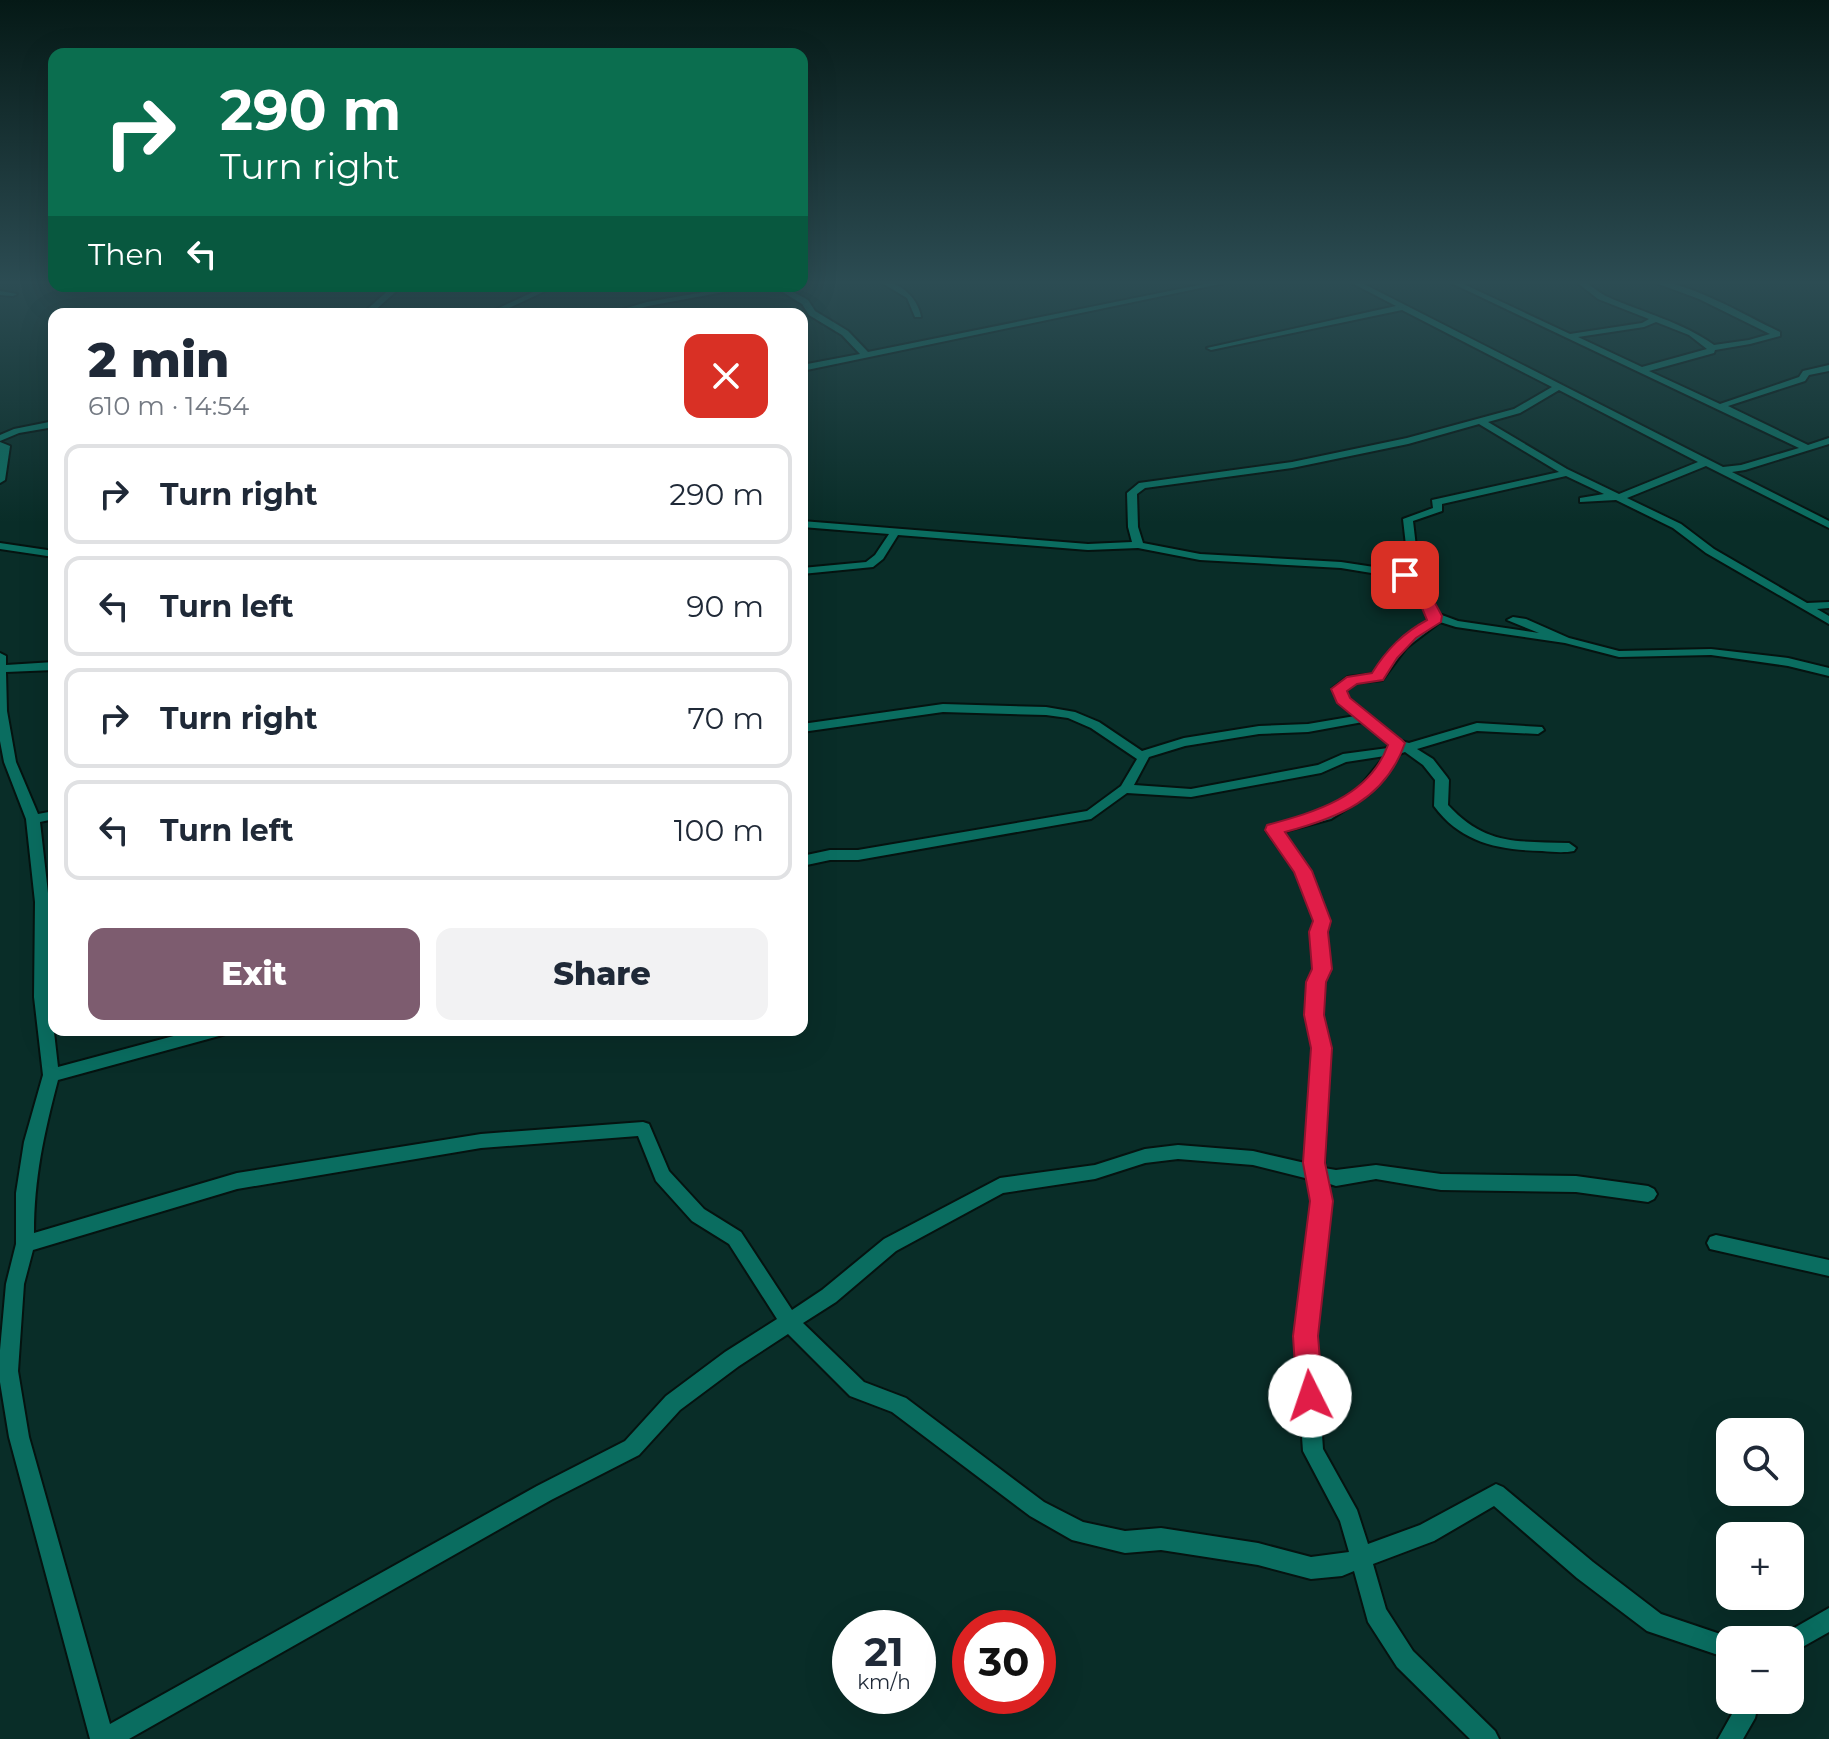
<!DOCTYPE html>
<meta charset="utf-8">
<style>
:root{--surface:#fff;--page:#f2f2f3;--text:#1f2937;--muted:#747a83;--line:#e0e1e3;--accent:#7d5c6f}
body{margin:0;font-family:Montserrat,sans-serif;background:var(--page);color:var(--text);height:100vh;display:flex;flex-direction:column;font-size:30px;white-space:nowrap}
*{box-sizing:border-box;margin:0}
p{font-size:26px;color:var(--muted)}
.icon{flex:none;width:44px;height:44px;fill:none;stroke:currentColor;stroke-width:2;stroke-linecap:round;stroke-linejoin:round}
.map{position:relative;flex:1;overflow:hidden}
.sheet{position:absolute;left:48px;top:308px;width:760px;height:728px;display:flex;flex-direction:column;background:var(--surface);border-radius:16px;box-shadow:0 8px 32px #0002}
.sheet>*{flex:none}
.banner{position:absolute;left:48px;top:48px;width:760px;height:244px;border-radius:16px;box-shadow:0 8px 32px #0002;background:#0b6e4f;color:#fff;overflow:hidden}
.tools{position:absolute;left:1716px;top:1418px;display:grid;gap:16px}
.tools a{display:grid;place-items:center;width:88px;height:88px;border-radius:16px;background:var(--surface);box-shadow:0 8px 32px #0002;font-size:40px}
.speed{position:absolute;left:832px;top:1610px;display:flex;gap:16px;font-size:40px;font-weight:700;text-align:center}
.speed>*{display:grid;place-content:center;width:104px;height:104px;border-radius:50%;background:var(--surface);box-shadow:0 8px 32px #0002;line-height:1}
.speed small{font-size:20px;font-weight:400}
.speed .limit{border:12px solid #d22;background:#fff;color:#111}
.pin{position:absolute;display:grid;place-items:center;width:68px;height:68px;color:#fff;margin:-34px;border-radius:16px;box-shadow:0 4px 12px #0006}
.me{position:absolute;width:88px;margin:-44px;rotate:356deg;stroke-linejoin:round;filter:drop-shadow(0 0 6px #0008)}
.turn{display:flex;align-items:center;gap:28px;height:168px;padding:0 40px;font-size:36px}
.turn .icon{width:104px;height:104px;stroke-width:2.5}
.turn b{display:block;font-size:56px;line-height:68px}
.then{display:flex;align-items:center;height:76px;padding:0 40px;background:#0003;gap:16px;font-size:30px}
.round{display:grid;place-items:center;flex:none;width:84px;height:84px;border-radius:16px;background:var(--page)}
.head{display:flex;align-items:center;justify-content:space-between;height:136px;padding:0 40px}
h1{font-size:48px;font-weight:800;line-height:60px}
.primary-button{display:flex;gap:16px;margin-top:auto;padding:16px 40px}
.primary-button a{flex:1;height:92px;border-radius:16px;background:var(--accent);color:#fff;font-size:32px;font-weight:800;line-height:92px;text-align:center}
.primary-button a+a{background:var(--page);color:var(--text)}
ul{padding:0;list-style:none}
li{display:flex;align-items:center;gap:24px;height:100px;margin:0 16px 12px;padding:0 24px;border:4px solid var(--line);border-radius:16px}
li div{flex:1}
li b{display:block;font-size:30px}
li em{font-style:normal}
.map>svg:first-child{display:block}
.lines{fill:none;stroke-linecap:round;stroke-linejoin:round}
.street-casing{stroke:#051310;stroke-width:4}
.street{fill:#0a6d60;fill-rule:evenodd}
.route{fill:#e11d48;stroke:#92132f;stroke-width:2}
</style>
<div class="map">
<svg width="1829" height="1739" viewBox="0 0 1829 1739">
<rect width="100%" height="100%" fill="#092d28"/>
<g class="lines">
<defs>
<g id="street">
<path d="M877,280c21,0 41,17 44,37h-6l-8,-19z"/>
<path d="M1224,280h15l-437,91v-6l58,-11 -18,-19 -33,-20 -7,-11 -29,-18h9l26,14 7,11 33,20 20,21z"/>
<path d="M1346,280h10l367,187 18,-2 58,-17 -354,-168h10l115,54 72,-11 7,-4 -51,-20 -24,-19c14,0 22,12 34,17 36,16 74,25 106,48l35,-5 21,-6 -71,-35 -51,-19c39,0 96,35 132,52v4l-30,8 -35,6 -1,3 -65,18 71,33 79,-27 4,-6 26,-6v6l-20,4 -4,6 -77,25 80,39 21,-7v6l-84,26 -13,2 97,49v7l-123,-62 -79,32 54,26 33,25 93,54 22,-1v6l-12,1 12,7v8l-123,-71 -33,-25 -57,-28 -36,2v-4l24,-4 -38,-18 -124,28v7l-29,10 5,43 -12,8 27,14 1,17 5,11 19,7 81,12 -32,-13 6,-3 13,2 43,19 50,13 92,-2 77,9 41,10v8l-41,-10 -77,-11 -92,2 -54,-14 -109,-16 -16,-5 -34,26 -24,32 -27,3 -10,7 3,8 53,43 8,2 68,-20 65,4 2,3 -6,4 -61,-3 -60,18 16,10 14,18 2,3 -1,25c38,41 69,36 121,38l7,5 -2,3c-10,2 -21,1 -32,0 -43,-1 -81,-8 -108,-45l1,-26 -12,-15 -18,-13 -6,2 -30,40 -38,25 -49,13 28,39 19,50 -4,11 5,37 -6,13 -2,33 8,33 -6,120 12,2 40,-5 65,9 135,2 72,10 6,3 3,5 -3,5 -6,3 -72,-10 -135,-2 -65,-11 -40,7 -9,-3 4,18 -16,135 8,113 34,61 11,34 52,-19 76,-41 7,3 90,75 68,52 77,26h-8v19l-83,-28 -70,-53 -83,-72 -60,35 -61,23 13,45 27,42 82,80 4,8h-29l-73,-72 -29,-45 -14,-51 -12,5 -31,3 -53,-14 -97,-15 -36,3 -53,-13 -42,-24 -138,-104 -42,-16 -62,-62 -49,32 -59,44 -41,45 -88,45 -422,239h-39l-81,-302 -9,-55v-32l6,-66 10,-40v-51l8,-51 19,-67 -9,-78 1,-95 -9,-83 -22,-57 -4,-21v-88l6,3v9l48,-3v8l-48,2 1,39 9,51 22,52 16,-3v8l-14,3 9,80 1,95 8,70 138,-37h31l-2,4 -6,2 -161,44c-14,53 -24,98 -24,153l203,-60 244,-39 162,-12 6,2 20,47 35,38 37,23 51,78 30,-20 62,-51 116,-61 95,-13 50,-16 33,-4 75,6 52,12 9,-115 -8,-33 2,-33 6,-13 -3,-37 4,-11 -19,-49 -30,-42 2,-3 53,-14 38,-25 26,-32 -39,6 -25,11 -130,24 -64,-4 -36,26 -233,41h-28l-28,6v-10l28,-6h28l229,-39 34,-25 16,-27 -46,-31 -23,-10 -22,-3 -103,-3 -141,20v-8l141,-20 103,3 29,5 24,10 43,29 42,-13 75,-12 49,-2 47,-8 -16,-13 -7,-14 16,-12 26,-3 24,-31 30,-22 -6,-18 1,-14 -21,-11 -61,-10 -141,-8 -62,-12 -50,2 -190,-15 -15,24 -10,8 -71,7v-6l64,-6 9,-7 14,-21 -87,-7v-6l286,23 44,-2 -4,-15 -1,-34 12,-10 153,-21 115,-24 107,-29 38,-22 -150,-77 -191,40 -4,-2 189,-42zM1656,322l33,13 18,14 -65,18 -64,-30 66,-10zM1559,390l139,72 -79,32 -52,-25 -79,-47 32,-9zM1479,424l80,48 -127,28 1,8 -30,11 5,44 -14,7 -53,-8 -141,-8 -57,-11 -5,-16 -1,-33 8,-6 147,-20 116,-24zM1363,722l26,22 -1,4 -45,6 -25,11 -127,24 -57,-4 15,-28 36,-11 74,-12 49,-2zM638,1136l18,45 36,40 37,23 48,75 -52,33 -59,44 -41,45 -88,45 -427,238 -81,-287 -11,-66 6,-87 9,-34 204,-61 244,-41zM1178,1159l75,6 56,14 4,22 -18,135 8,115 37,70 9,31 -38,5 -53,-14 -97,-15 -36,3 -42,-9 -39,-20 -138,-104 -42,-16 -61,-59 33,-21 60,-51 107,-58 92,-14 50,-16z"/>
<path d="M1822,280h7v3z"/>
<path d="M393,286h9l-31,28h-9z"/>
<path d="M546,286h10l-60,28h-10z"/>
<path d="M739,286h17l-108,20 -29,8h-13l41,-12z"/>
<path d="M0,291l17,3 -4,2 -13,-1z"/>
<path d="M54,421v6l-35,6 -19,8v-6l14,-6z"/>
<path d="M0,442l10,4 -5,34 -5,3z"/>
<path d="M0,543l54,8v6l-54,-8z"/>
<path d="M1716,1235l113,25v16l-119,-27 -3,-6 3,-6z"/>
<path d="M1829,1608v24l-39,22v-14h-10l2,-5z"/>
<path d="M1735,1700h24l-4,18 -12,21h-25l14,-25z"/>
</g>
</defs>
<use href="#street" class="street-casing"/>
<use href="#street" class="street"/>
</g>
<linearGradient id="sky" x2="0" y2="1"><stop stop-color="#051916"/><stop offset="0.54" stop-color="#2c4c53"/><stop offset="1" stop-color="#2c4c53" stop-opacity="0"/></linearGradient>
<rect width="1829" height="523" fill="url(#sky)"/>
<path class="route" d="M1405,570l29,15 1,18 7,13 -1,6 -25,16 -19,20 -14,22 -26,4 -10,7 3,7 52,42 3,3c-20,57 -67,75 -120,89l27,39 19,50 -3,11 4,37 -6,13 -2,33 8,33 -7,115 8,38 -15,135 5,60 -4,9 -9,4 -9,-4 -4,-9 -4,-60 17,-135 -7,-38 8,-115 -7,-33 2,-33 6,-13 -3,-37 4,-11 -19,-49 -29,-42 2,-5c48,-13 102,-28 121,-80l-51,-42 -6,-14 16,-12 25,-4c15,-24 31,-40 55,-53l-7,-17 2,-14 -24,-14z"/>
</svg>
<div class="tools">
<a><svg class="icon" aria-label="search" viewBox="0 0 24 24"><circle cx="10" cy="10" r="6"/><path d="M15 15l6 6"/></svg></a>
<a>+</a>
<a>−</a>
</div>
<div class="speed"><div>21<small>km/h</small></div><div class="limit">30</div></div>
<div class="pin" style="left:1405px;top:575px;background:#d93025"><svg class="icon" aria-label="arrive" viewBox="0 0 24 24"><path d="M6 21V4h12l-3 4 3 4H6"/></svg></div>
<svg class="me" style="left:1310px;top:1396px" viewBox="-20 -20 40 40"><circle r="19" fill="#fff"/><path d="M0-13L10 11 0 6-10 11z" fill="#e11d48"/></svg>
<div class="banner">
<div class="turn"><svg class="icon" aria-label="right" viewBox="0 0 24 24"><path d="M7 20v-9h11M14 6l5 5-5 5"/></svg><div><b>290 m</b>Turn right</div></div>
<div class="then">Then<svg class="icon" aria-label="left" viewBox="0 0 24 24"><path d="M17 20v-9H6M10 6l-5 5 5 5"/></svg></div>
</div>
<section class="sheet">
<div class="head"><div><h1>2 min</h1><p>610 m · 14:54</p></div><a class="round" style="background:#d93025;color:#fff"><svg class="icon" aria-label="close" viewBox="0 0 24 24"><path d="M6 6l12 12M18 6L6 18"/></svg></a></div>
<ul>
<li><svg class="icon" aria-label="right" viewBox="0 0 24 24"><path d="M7 20v-9h11M14 6l5 5-5 5"/></svg><div><b>Turn right</b></div><em>290 m</em></li>
<li><svg class="icon" aria-label="left" viewBox="0 0 24 24"><path d="M17 20v-9H6M10 6l-5 5 5 5"/></svg><div><b>Turn left</b></div><em>90 m</em></li>
<li><svg class="icon" aria-label="right" viewBox="0 0 24 24"><path d="M7 20v-9h11M14 6l5 5-5 5"/></svg><div><b>Turn right</b></div><em>70 m</em></li>
<li><svg class="icon" aria-label="left" viewBox="0 0 24 24"><path d="M17 20v-9H6M10 6l-5 5 5 5"/></svg><div><b>Turn left</b></div><em>100 m</em></li>
</ul>
<div class="primary-button"><a>Exit</a><a>Share</a></div>
</section>
</div>
